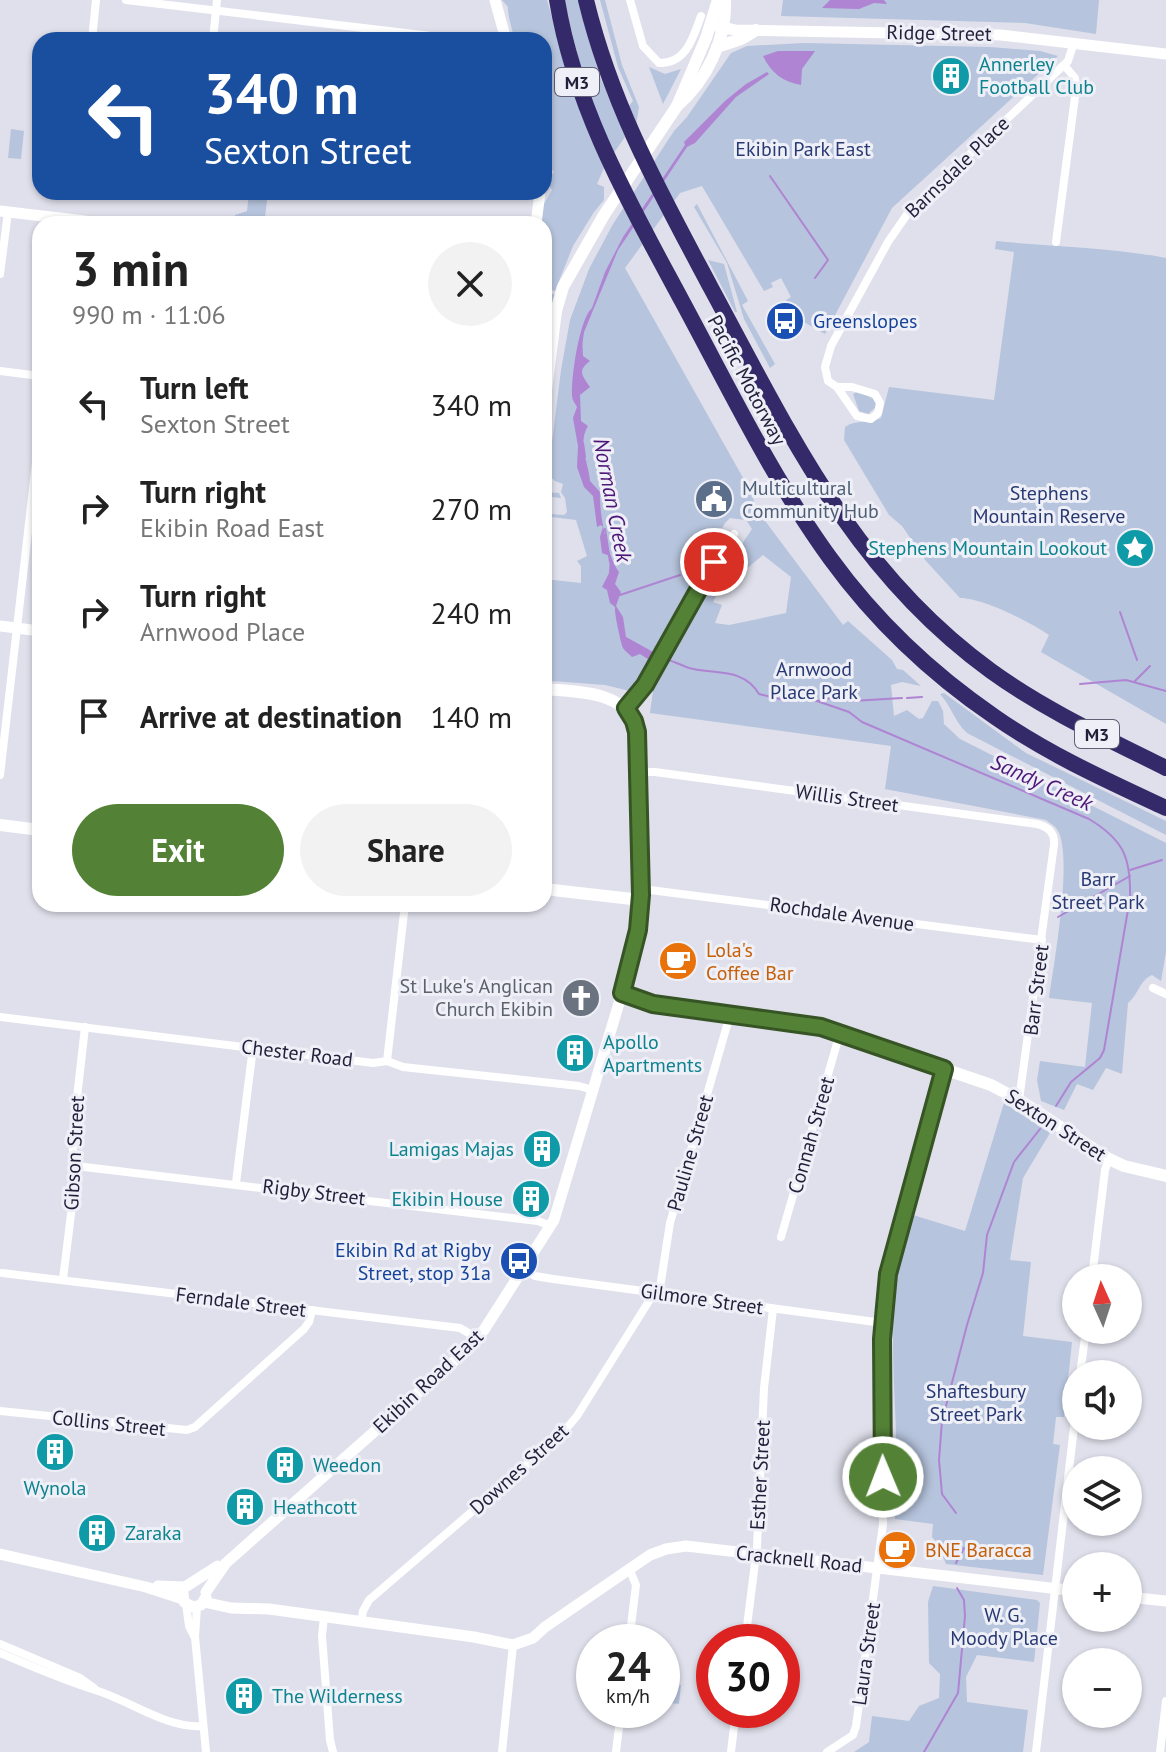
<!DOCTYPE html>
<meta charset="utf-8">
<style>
:root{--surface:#fff;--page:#f2f2f2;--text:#222;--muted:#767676;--accent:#538237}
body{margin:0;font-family:"PT Sans",sans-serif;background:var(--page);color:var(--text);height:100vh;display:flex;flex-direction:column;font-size:30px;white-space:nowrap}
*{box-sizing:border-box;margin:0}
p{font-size:26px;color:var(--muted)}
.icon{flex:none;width:44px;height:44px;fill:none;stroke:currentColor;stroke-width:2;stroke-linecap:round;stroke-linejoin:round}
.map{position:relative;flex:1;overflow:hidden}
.drawer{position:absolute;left:32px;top:216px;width:520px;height:696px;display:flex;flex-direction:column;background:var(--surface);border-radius:24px;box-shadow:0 2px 6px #0004}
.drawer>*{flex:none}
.top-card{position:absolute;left:32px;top:32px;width:520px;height:168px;border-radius:24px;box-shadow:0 2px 6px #0004;background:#1a4fa0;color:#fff;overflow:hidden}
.needle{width:52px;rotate:357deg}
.buttons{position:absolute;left:1062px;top:1264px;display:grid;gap:16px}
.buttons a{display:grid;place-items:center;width:80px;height:80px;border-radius:50%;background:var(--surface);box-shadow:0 2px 6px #0004;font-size:40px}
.speed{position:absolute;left:576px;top:1624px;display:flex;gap:16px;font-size:40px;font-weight:700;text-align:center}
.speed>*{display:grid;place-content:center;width:104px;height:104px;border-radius:50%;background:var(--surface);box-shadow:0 2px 6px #0004;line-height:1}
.speed small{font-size:20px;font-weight:400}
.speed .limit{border:12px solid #d22;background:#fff;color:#111}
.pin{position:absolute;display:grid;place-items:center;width:68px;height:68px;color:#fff;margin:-34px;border:4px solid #fff;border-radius:50%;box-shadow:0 2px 8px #0007}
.me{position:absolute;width:88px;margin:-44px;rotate:359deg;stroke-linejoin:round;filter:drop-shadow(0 0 6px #0008)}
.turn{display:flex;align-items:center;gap:28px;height:168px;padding:0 40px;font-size:36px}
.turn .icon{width:104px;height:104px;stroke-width:2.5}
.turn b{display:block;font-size:56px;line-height:68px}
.round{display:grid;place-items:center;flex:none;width:84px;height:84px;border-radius:42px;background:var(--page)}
.head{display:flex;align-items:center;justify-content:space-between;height:136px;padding:0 40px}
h1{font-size:48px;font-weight:800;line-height:60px}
.button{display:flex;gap:16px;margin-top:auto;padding:16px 40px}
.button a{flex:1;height:92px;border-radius:48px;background:var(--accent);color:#fff;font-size:32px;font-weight:800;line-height:92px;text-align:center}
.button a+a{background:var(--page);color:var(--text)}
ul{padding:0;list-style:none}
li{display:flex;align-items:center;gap:24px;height:104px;padding:0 40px}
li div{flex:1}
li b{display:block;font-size:30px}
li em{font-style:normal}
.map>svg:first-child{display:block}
.green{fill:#b6c4dd}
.water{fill:#ae84d3}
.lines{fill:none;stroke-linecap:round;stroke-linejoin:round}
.stream{stroke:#ae84d3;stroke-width:2}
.minor{stroke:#fff;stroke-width:8}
.tertiary{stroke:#fff;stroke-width:11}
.secondary{stroke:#fff;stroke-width:12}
.motorway{stroke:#352a69;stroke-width:16}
.route-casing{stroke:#365424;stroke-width:20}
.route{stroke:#538237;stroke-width:14}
.labels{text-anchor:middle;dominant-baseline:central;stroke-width:6;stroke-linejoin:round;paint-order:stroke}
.shield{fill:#eff0f7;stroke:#605e73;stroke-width:2}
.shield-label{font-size:18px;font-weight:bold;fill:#221f3b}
.street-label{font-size:20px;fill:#221f3b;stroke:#eff0f7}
.culture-label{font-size:20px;fill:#0d838f;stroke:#eff0f7;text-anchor:start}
.park-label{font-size:20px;fill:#283a74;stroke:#eff0f7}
.transit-label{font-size:20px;fill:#164399;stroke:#eff0f7;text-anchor:start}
.service-label{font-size:20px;fill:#4e5e75;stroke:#eff0f7;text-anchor:start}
.food-label{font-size:20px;fill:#c56008;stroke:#eff0f7;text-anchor:start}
.worship-label{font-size:20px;fill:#5b616d;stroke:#eff0f7;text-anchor:end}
.water-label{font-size:22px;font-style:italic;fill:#4d1779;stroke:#eff0f7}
</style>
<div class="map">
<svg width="1166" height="1752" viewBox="0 0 1166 1752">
<rect width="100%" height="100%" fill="#dfe0eb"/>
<g class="green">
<path d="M502,0h45l27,95 30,73 -7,16 7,3v13l-10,12 -21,34 -18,45 -11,-3v-64h-6l4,-17 10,-17 -6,-10 8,-8c-16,-17 -10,-105 -10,-132h-29c-2,-7 -8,-27 -7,-33z"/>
<path d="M564,0h14l21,74 26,63 -12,17 -30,-77z"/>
<path d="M600,0h5l17,65 17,42 -3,18 -8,-18 5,-6 -15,-34z"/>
<path d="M783,0h316l-3,34 -71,-11 -244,-7z"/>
<path d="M804,43l186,4 50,4 18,5 -166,152 -67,126 -30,-17 -9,-17 5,-3 -10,-19 -10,5 2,4 -9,4 -62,-105 -22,7 -55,75 126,224 6,18 86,115 5,-4 44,39 5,9 6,1 18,16 -19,-4 -11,3 3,31 13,-6 12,9 4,-1 9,-17h6l5,10 1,13 16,15 206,104v109l-5,29 -9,-6c-13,6 -13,19 -24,28l-6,71 -16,-6 -13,22 -16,-6 -13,26 -23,-9 -4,-21 3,-19 45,6 7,-64 -43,-5c5,-35 23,-135 10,-165 -2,-6 -8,-9 -13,-13l-161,-31 6,-43 -241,-33 3,-22 -3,-3 58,-102 11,4 -6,12 9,3 -7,18 14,2 57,-12 5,-36 -28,-22 -30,25 -7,-2 8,-22 18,-27 -6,-9 -16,-2 -5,5 -86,159 -9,9 -25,-6 -53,-4 -8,-7v-95l37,4v-17l-4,-5 10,-5 -11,-36 -32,-4 2,-24 13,1 2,5 -9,-1 -2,17 14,1 3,-3 -2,-14 -4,-6 2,-8 -8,-3 -10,-9v-8l5,-6 11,-88 9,-50 19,-51 24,-45 61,-93 13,-14 44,-64 16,-7z"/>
<path d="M649,67l16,7 16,-5 -18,35z"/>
<path d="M11,129l13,2 -3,28 -13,-1z"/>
<path d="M249,192h19l-3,25 -6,7h-25l1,-9 12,-4z"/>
<path d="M697,204l51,97 -6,4 33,59 -5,4 -26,-49 -17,-56 -33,-56z"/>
<path d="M996,241c56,6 114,6 170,17v466l-125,-72 8,-17c-19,-13 -66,-37 -89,-37l-34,-37 -24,-35 -13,-11 -45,-75 1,-13c11,-8 25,-3 36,-9l8,-31 105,13 20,-148 -19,-3z"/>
<path d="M708,260l16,4 13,48h-2z"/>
<path d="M544,292l13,3 -13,38z"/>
<path d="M859,391l16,9 2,6 -9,8 -9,-3 -6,-17z"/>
<path d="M944,693l82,60 140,68v14l-199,-102c-13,-12 -15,-26 -27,-39z"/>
<path d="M1004,1103l46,30 -27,45 -13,82 21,2 -8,74 49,6 -8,75h-8l-3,27 7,1 -17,130 -97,-11 -9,-21 -5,-6 1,-13 -38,-5c7,-81 -9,-164 2,-245 2,-20 10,-40 16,-59l52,16z"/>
<path d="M933,1586l104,14 3,3 -6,59 -57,-7 -11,22 1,25 61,8 -5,42h-169l15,-10 3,-26 37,5 10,-15 20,-8 1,-24 -11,-11 -1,-61z"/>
<path d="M662,1683l19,2 -2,19 -17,-2z"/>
</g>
<g class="water">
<path d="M830,0h54l3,4 -13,-1 -15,6 -37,-1z"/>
<path d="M778,51h37l-13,18 -1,16c-18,-3 -30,-12 -38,-29z"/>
<path d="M767,72l2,2 -33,23 -41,46 -8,4 -69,103 -36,87 1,19 7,5c-13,10 -8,14 0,26l-10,8 1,26 7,5c-11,17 1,38 2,55l10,11c-1,21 7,64 19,80l-4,12 6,8 -5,14 7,11 3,20 29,16 -4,8 -11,-7 -8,3c-3,-3 -7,-6 -9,-9 -2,-4 -9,-36 -8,-41l-5,-4 -3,-13 -5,-3 7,-14 1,-17 -8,-3 -2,-16 3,-10 -2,-2 -4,2 -4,-31 -9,-9 -7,-20 1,-21 -5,-28 4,-11c-2,-4 -5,-7 -5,-12 -1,-16 7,-76 20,-87l13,-36 18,-35 62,-92 -1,-3 41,-41 21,-17z"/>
</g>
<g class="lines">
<g class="stream">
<path d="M770,176l58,84 -13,18"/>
<path d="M581,346l2,-14"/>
<path d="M583,443l2,14"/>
<path d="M605,529l5,33"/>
<path d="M620,595l60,-20"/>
<path d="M1120,612l17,48"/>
<path d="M665,659c8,2 16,6 24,9 26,7 54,-1 70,26l25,6 26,-1 7,2 14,-3 21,3 50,-3"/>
<path d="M1134,682l16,-16"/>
<path d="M1080,684l46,-4 40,11"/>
<path d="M907,698l15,-1"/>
<path d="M817,701l32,11 13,10 227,97c35,21 42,39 41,79l-26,152 -4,8 -29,24 -15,24"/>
<path d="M1130,870l32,-10"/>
<path d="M1058,917l72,-41"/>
<path d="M956,1513l-14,-19 -3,-34 3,-39 25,-96 16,-52 4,-38 27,-73 26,-33"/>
<path d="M956,1563l8,-15"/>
<path d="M924,1752l34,-59 7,-77 -1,-16 -7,-12"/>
</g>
<g class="minor">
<path d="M126,0l339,40"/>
<path d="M630,0l13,46 16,17c27,1 34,-25 42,-47"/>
<path d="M92,40l4,-40"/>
<path d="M213,40l4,-40"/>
<path d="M1056,242l20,-153 -1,-11 -11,-13"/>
<path d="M0,274l8,-62"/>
<path d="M0,371l40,5"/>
<path d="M837,387h15l23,7 5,9 -2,10 -7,6 -14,-3 -20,-29 -9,-6 -3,-14 6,-21 57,-104 20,-29 160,-152 6,-19"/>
<path d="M626,708l19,-23 74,-134 15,-17"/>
<path d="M639,772h16l382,52c12,3 18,9 17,21l-35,255"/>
<path d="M0,775l40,-347"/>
<path d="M642,889l400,51"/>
<path d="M1153,988l13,6"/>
<path d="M0,1017l373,46 14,-2 16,6 176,19 14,4"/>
<path d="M387,1061l18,-157"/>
<path d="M76,1166l462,55 13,5"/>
<path d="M236,1183l17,-136"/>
<path d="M781,1237l59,-204"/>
<path d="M523,1269l12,7 18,3 330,44"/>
<path d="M2,1273l458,55 17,10"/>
<path d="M1092,1278l13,-108 4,-11"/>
<path d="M63,1279l13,-105 -4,-32 13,-115"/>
<path d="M659,1294l11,-71 60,-208"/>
<path d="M1080,1374l6,-44"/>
<path d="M0,1411l187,19 8,-3 109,-98 5,-7 3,-12"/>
<path d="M629,1568l7,17 -7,57"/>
<path d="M186,1604l3,22 5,10"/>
<path d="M197,1607l-2,30 11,115"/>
<path d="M324,1617l-2,19 8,104 3,12"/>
<path d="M361,1622l2,-11 6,-11 191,-164 17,-20 77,-123"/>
<path d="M745,1642l12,-95 7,-159 9,-79"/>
<path d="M0,1644l80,34 14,10"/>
<path d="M0,1653c33,14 65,28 98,38 34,11 70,38 105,35"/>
<path d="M502,1752l11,-107"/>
<path d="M616,1752l5,-42"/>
<path d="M731,1752l5,-42"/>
<path d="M827,1752l26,-17 3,-9 27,-202 -1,-185 6,-65 56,-205"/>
<path d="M1036,1752l40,-342"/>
<path d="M1160,1752l6,-51"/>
</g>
<g class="tertiary">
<path d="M495,0l11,40"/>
<path d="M716,26l19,4 266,5 165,19"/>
<path d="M0,211l110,13"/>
<path d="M536,224l4,-32"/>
<path d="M0,626l40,5"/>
<path d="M0,1554l146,33 37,12"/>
<path d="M158,1586l27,1 33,-21"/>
<path d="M206,1592l20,-29 236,-209 22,-24 70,-110 68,-227"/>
<path d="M183,1593l1,9 9,5 8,-2 5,-8"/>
<path d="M1128,1597l38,4"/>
<path d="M204,1602l27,6 38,1 205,28 39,8 20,-7 12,-11 105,-72 16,-6 20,-3 390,45"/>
</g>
<g class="secondary">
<path d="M717,47l24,-8 15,-9"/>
<path d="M677,106c29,-25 50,-67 48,-106"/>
<path d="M544,406l12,-95 7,-24 41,-72 73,-109 29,-68 12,-38"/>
<path d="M544,689c33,3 77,1 92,36l5,170 -3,35 -16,63 22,9 27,5 150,20 170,58 28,15 90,59 15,7 42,10"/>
<path d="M0,825l40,5"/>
<path d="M544,889l97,11"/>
</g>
<g class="motorway">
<path d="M557,0c18,109 73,204 125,301 47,87 90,177 148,257 45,62 102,116 165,159 53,37 113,64 171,91"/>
<path d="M586,0c26,107 74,192 125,288 79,146 142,283 280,383 54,39 115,67 175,97"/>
</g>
</g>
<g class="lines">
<defs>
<path id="route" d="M714,562l-69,123 -19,23 8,13 3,11 4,163 -3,35 -16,63 31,11 168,23 123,42 -56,205 -6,65 1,138"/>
</defs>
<use href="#route" class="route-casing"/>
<use href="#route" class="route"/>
</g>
<defs>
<symbol id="building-disc" viewBox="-11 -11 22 22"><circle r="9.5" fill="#0f9aa8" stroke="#eff0f7"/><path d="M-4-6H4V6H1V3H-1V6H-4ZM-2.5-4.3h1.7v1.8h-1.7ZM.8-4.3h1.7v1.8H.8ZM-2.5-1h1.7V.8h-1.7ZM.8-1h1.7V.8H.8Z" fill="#fff"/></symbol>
<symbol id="bus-disc" viewBox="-11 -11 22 22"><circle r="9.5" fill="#1a4fb4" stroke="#eff0f7"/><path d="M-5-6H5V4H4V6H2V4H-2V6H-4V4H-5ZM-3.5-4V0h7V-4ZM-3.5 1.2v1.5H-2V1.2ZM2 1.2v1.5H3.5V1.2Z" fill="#fff"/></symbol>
<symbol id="civic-disc" viewBox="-11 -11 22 22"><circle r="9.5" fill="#5c6f8a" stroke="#eff0f7"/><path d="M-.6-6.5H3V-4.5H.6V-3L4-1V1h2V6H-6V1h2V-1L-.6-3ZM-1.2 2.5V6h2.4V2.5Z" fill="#fff"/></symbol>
<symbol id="sight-disc" viewBox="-11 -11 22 22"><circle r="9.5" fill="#0f9aa8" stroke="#eff0f7"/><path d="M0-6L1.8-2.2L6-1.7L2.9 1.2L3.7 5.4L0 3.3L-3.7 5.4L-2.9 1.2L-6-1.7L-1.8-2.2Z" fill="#fff"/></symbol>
<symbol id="cafe-disc" viewBox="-11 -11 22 22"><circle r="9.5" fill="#e8710a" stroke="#eff0f7"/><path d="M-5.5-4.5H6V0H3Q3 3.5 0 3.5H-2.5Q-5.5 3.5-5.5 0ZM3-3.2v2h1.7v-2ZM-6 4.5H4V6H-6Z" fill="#fff"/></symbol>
<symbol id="church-disc" viewBox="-11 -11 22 22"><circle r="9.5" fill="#6b7280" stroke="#eff0f7"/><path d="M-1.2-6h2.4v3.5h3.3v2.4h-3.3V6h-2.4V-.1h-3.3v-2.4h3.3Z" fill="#fff"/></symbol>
</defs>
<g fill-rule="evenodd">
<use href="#building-disc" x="929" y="54" width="44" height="44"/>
<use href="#bus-disc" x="763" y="299" width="44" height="44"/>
<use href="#civic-disc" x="692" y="477" width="44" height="44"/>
<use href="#sight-disc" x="1113" y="526" width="44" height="44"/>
<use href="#cafe-disc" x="656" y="939" width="44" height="44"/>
<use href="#church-disc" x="559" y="976" width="44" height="44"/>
<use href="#building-disc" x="553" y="1031" width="44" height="44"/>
<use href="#building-disc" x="520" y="1127" width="44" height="44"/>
<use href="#building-disc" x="509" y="1177" width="44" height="44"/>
<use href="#bus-disc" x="497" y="1239" width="44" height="44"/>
<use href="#building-disc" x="33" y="1430" width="44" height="44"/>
<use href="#building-disc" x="263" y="1443" width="44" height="44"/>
<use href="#building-disc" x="223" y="1485" width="44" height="44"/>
<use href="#building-disc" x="75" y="1511" width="44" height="44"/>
<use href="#cafe-disc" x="875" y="1528" width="44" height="44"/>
<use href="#building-disc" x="222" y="1674" width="44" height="44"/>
</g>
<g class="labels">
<g class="shield">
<rect x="555" y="68" width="44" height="28" rx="6"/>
<rect x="1075" y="720" width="44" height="28" rx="6"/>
</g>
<g class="shield-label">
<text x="577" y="82">M3</text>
<text x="1097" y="734">M3</text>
</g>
<g class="street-label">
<text transform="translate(939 33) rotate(1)">Ridge Street</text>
<text transform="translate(957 167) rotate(-44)">Barnsdale Place</text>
<text transform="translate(747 380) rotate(62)">Pacific Motorway</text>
<text transform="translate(847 798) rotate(8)">Willis Street</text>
<text transform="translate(842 914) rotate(8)">Rochdale Avenue</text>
<text transform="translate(1036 990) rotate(-83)">Barr Street</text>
<text transform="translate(297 1053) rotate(7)">Chester Road</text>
<text transform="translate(1056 1125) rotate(33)">Sexton Street</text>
<text transform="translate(811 1135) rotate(-74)">Connah Street</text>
<text transform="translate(74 1153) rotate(-87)">Gibson Street</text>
<text transform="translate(690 1153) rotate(-74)">Pauline Street</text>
<text transform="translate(314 1192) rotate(7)">Rigby Street</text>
<text transform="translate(702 1299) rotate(8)">Gilmore Street</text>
<text transform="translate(241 1302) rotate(7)">Ferndale Street</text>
<text transform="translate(428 1381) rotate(-43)">Ekibin Road East</text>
<text transform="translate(109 1423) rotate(6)">Collins Street</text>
<text transform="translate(519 1469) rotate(-42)">Downes Street</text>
<text transform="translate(760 1475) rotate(-87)">Esther Street</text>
<text transform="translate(799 1559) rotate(6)">Cracknell Road</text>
<text transform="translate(866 1654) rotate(-82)">Laura Street</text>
</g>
<g class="culture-label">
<text x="979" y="64">Annerley<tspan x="979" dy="23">Football Club</tspan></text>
<text x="1107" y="548" text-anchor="end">Stephens Mountain Lookout</text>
<text x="603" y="1042">Apollo<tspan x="603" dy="23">Apartments</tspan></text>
<text x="514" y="1149" text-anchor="end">Lamigas Majas</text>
<text x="503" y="1199" text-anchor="end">Ekibin House</text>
<text x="313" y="1465">Weedon</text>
<text x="55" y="1488" text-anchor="middle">Wynola</text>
<text x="273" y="1507">Heathcott</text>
<text x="125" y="1533">Zaraka</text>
<text x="272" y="1696">The Wilderness</text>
</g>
<g class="park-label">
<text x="803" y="149">Ekibin Park East</text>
<text x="1049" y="493">Stephens<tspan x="1049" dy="23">Mountain Reserve</tspan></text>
<text x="814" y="669">Arnwood<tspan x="814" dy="23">Place Park</tspan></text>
<text x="1098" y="879">Barr<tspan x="1098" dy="23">Street Park</tspan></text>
<text x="976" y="1391">Shaftesbury<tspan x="976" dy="23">Street Park</tspan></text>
<text x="1004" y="1615">W. G.<tspan x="1004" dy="23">Moody Place</tspan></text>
</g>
<g class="transit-label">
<text x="813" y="321">Greenslopes</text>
<text x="491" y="1250" text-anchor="end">Ekibin Rd at Rigby<tspan x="491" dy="23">Street, stop 31a</tspan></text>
</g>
<g class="service-label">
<text x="742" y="488">Multicultural<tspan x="742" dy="23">Community Hub</tspan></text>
</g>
<g class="food-label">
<text x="706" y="950">Lola's<tspan x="706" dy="23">Coffee Bar</tspan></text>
<text x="925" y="1550">BNE Baracca</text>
</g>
<g class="worship-label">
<text x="553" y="986">St Luke's Anglican<tspan x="553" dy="23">Church Ekibin</tspan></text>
</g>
<g class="water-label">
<text transform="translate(613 500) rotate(79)">Norman Creek</text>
<text transform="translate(1042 782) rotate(24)">Sandy Creek</text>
</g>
</g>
</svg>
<div class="buttons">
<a><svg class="needle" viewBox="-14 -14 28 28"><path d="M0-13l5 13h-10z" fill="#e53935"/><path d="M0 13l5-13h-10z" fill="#767676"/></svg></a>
<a><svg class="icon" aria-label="sound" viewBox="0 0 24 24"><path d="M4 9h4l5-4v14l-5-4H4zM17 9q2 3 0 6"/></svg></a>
<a><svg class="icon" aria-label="layers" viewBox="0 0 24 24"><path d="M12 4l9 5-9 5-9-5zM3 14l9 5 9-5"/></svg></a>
<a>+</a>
<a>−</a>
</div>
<div class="speed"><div>24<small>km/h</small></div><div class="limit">30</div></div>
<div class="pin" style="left:714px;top:562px;background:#d93025"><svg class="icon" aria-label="arrive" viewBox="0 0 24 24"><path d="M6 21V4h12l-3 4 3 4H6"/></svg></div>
<svg class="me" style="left:883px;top:1477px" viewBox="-20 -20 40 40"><circle r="17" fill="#538237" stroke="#fff" stroke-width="3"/><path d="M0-11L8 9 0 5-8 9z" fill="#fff"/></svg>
<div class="top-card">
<div class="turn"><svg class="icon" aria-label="left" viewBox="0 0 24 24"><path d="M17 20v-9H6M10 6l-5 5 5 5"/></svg><div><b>340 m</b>Sexton Street</div></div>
</div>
<section class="drawer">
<div class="head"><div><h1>3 min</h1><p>990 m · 11:06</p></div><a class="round"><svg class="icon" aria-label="close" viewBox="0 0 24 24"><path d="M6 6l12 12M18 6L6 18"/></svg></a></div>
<ul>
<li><svg class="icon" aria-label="left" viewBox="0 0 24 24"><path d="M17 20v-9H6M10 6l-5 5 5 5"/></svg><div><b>Turn left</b><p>Sexton Street</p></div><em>340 m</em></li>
<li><svg class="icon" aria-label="right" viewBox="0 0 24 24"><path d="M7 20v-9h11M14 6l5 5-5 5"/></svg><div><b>Turn right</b><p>Ekibin Road East</p></div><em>270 m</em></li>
<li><svg class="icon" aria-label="right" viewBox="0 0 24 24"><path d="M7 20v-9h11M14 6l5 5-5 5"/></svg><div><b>Turn right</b><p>Arnwood Place</p></div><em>240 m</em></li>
<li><svg class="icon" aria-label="arrive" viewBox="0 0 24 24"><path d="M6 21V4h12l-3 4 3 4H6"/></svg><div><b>Arrive at destination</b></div><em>140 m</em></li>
</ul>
<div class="button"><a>Exit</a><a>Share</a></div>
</section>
</div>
